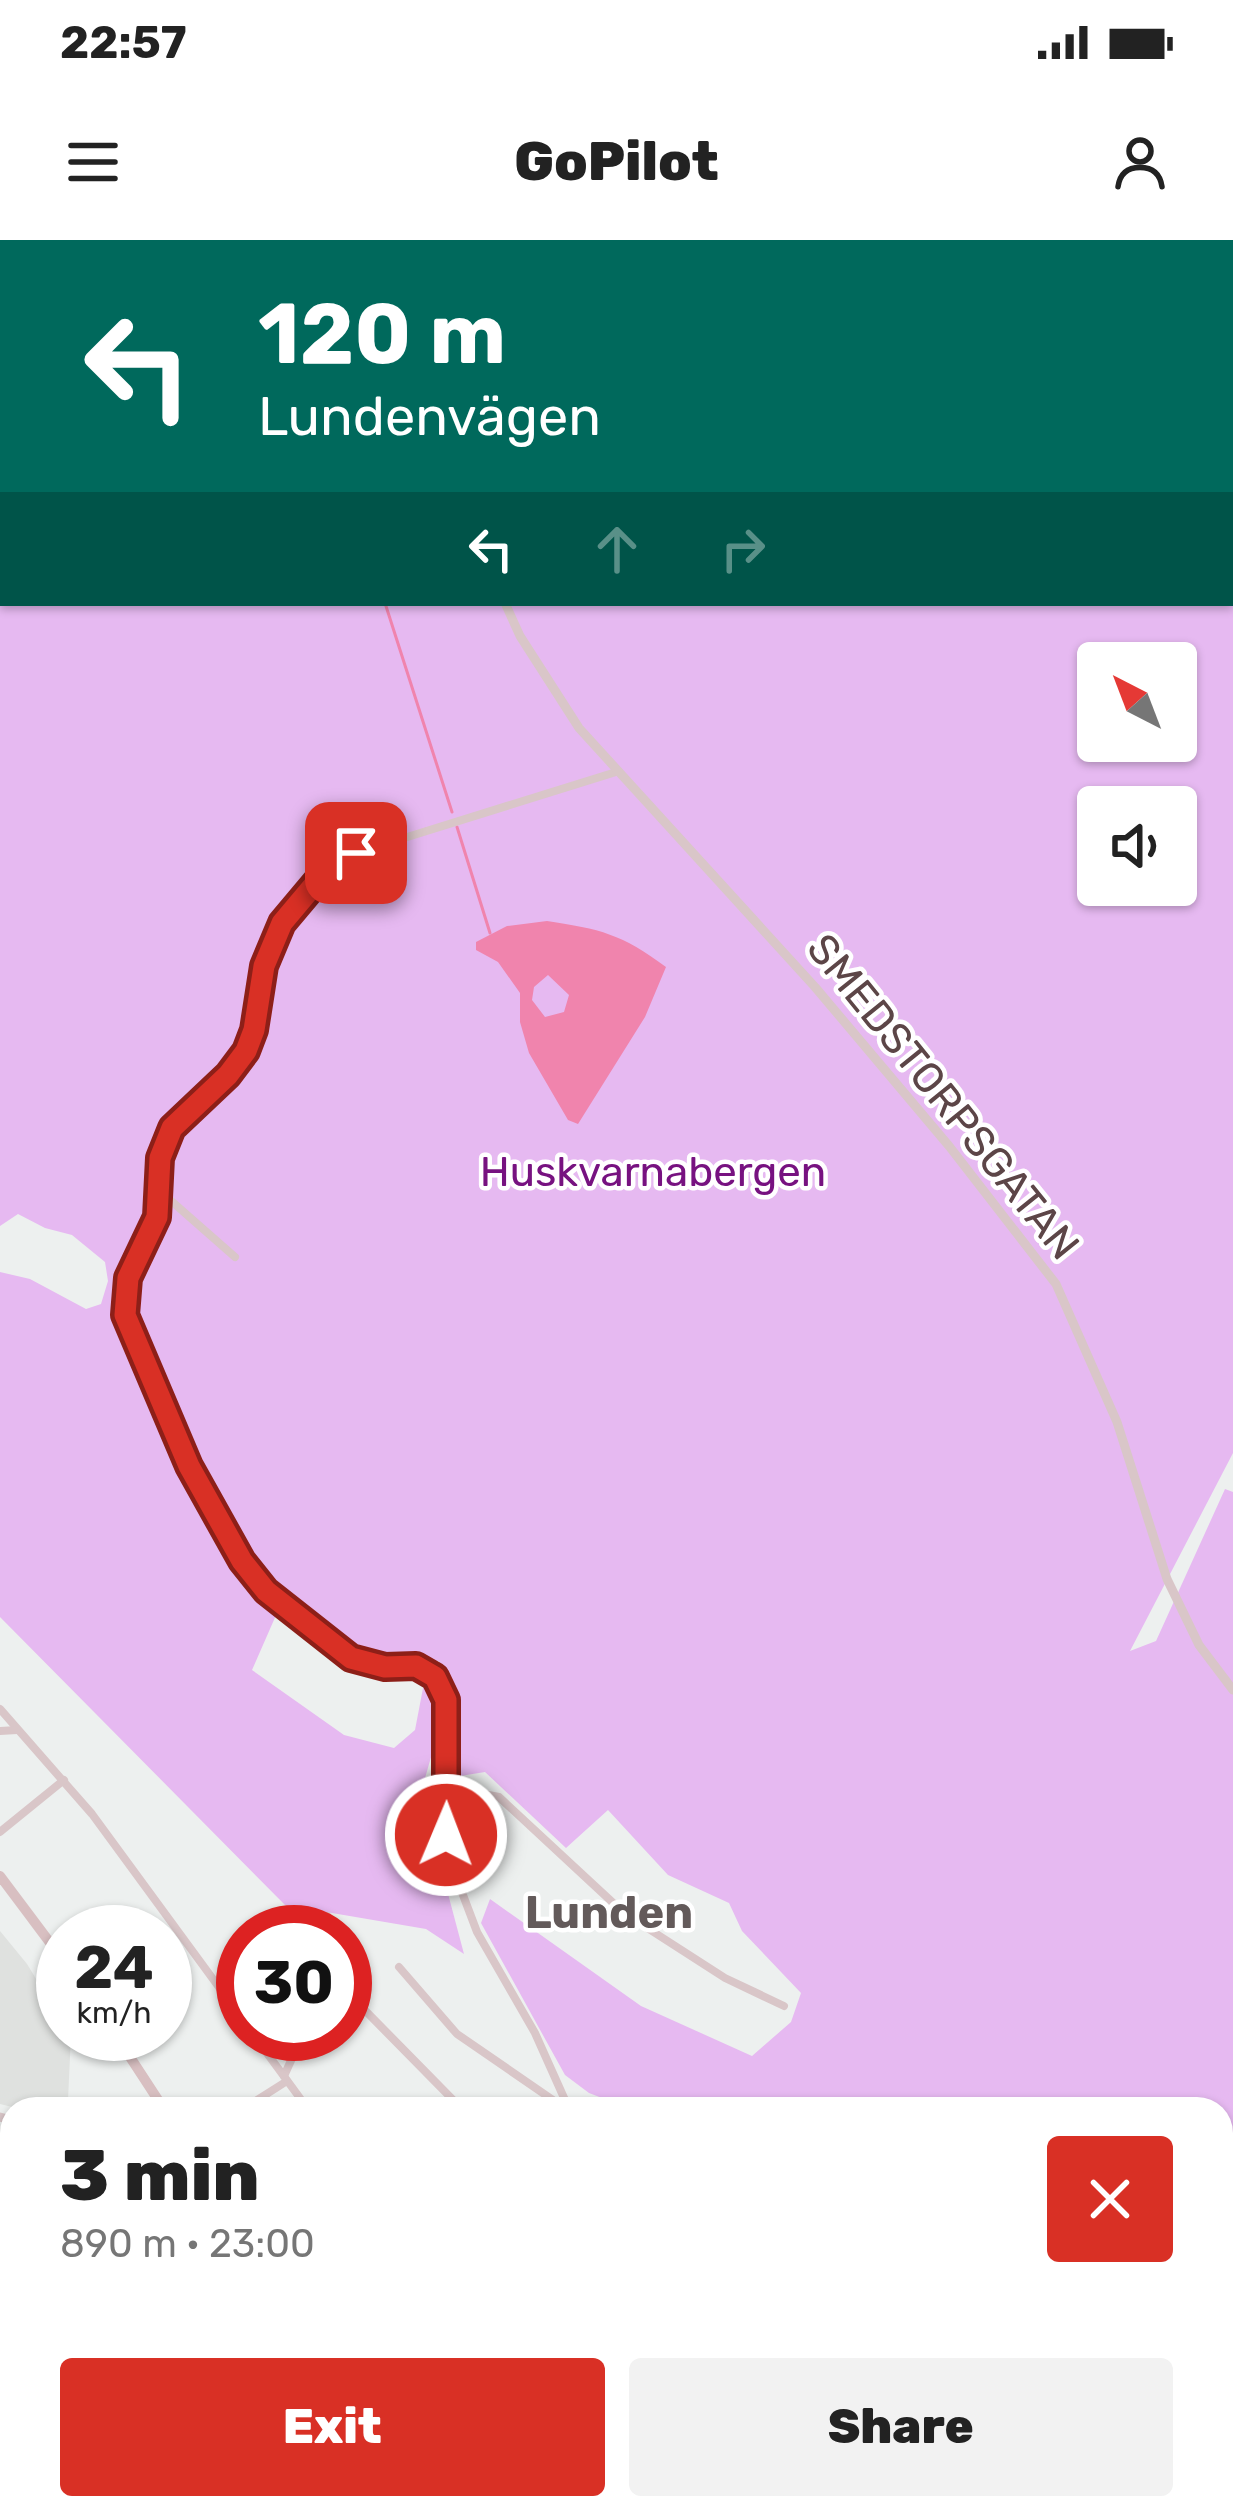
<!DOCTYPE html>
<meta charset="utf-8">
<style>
:root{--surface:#fff;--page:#f2f2f2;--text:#222;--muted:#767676;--accent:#d93025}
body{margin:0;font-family:Rubik,sans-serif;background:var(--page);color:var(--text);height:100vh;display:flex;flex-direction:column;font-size:45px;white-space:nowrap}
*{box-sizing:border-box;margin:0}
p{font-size:39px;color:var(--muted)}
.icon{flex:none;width:66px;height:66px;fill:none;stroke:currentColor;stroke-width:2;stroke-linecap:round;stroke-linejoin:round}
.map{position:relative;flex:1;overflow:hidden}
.details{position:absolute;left:0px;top:1857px;width:1233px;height:423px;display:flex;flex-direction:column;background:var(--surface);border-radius:36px 36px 0 0;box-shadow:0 3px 9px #0004}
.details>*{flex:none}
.hud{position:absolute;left:0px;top:0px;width:1233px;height:366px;box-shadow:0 3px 9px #0004;background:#00695c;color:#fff;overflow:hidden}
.needle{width:78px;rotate:318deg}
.tools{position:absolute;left:1077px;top:402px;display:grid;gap:24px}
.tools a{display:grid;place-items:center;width:120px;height:120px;border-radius:12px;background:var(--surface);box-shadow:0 3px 9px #0004;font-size:60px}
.speed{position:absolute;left:36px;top:1665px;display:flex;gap:24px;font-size:60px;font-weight:700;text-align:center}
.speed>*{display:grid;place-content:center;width:156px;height:156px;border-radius:50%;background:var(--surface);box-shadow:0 3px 9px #0004;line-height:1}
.speed small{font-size:30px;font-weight:400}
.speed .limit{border:18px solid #d22;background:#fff;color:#111}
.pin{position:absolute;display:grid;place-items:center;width:102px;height:102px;color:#fff;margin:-51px;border-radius:24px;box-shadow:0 6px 18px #0006}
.me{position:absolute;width:132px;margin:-66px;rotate:1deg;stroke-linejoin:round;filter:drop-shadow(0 0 9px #0008)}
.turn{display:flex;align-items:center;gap:42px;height:252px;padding:0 60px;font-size:54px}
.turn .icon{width:156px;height:156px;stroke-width:2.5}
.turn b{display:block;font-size:84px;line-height:102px}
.lanes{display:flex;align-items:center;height:114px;padding:0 60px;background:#0003;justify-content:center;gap:60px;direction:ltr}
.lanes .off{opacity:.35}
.round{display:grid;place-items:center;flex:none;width:126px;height:126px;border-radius:12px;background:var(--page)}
.headline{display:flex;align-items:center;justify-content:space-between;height:204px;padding:0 60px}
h1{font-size:72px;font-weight:800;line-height:90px}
.cta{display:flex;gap:24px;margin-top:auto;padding:24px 60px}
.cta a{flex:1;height:138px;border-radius:12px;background:var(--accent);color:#fff;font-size:48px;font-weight:800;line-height:138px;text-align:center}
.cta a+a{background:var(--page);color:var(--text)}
.status{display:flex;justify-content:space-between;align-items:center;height:84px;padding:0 60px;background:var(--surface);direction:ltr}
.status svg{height:33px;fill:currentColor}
header{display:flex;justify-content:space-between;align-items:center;height:156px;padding:0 60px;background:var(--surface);font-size:54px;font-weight:800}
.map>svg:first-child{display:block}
.education{fill:#dfe1df}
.green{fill:#e6b9f1;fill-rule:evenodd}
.water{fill:#f084ad;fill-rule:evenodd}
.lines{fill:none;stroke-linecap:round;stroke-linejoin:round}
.stream{stroke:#f084ad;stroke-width:3}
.motorway-casing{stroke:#ab6e72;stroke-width:18}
.minor{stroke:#d9c6c8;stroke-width:8}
.tertiary{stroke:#d9c6c8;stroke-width:9}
.secondary{stroke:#d8bfc1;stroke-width:10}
.motorway{stroke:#bf8387;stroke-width:14}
.route-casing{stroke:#8d1f18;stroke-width:30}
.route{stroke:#d93025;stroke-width:21}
.labels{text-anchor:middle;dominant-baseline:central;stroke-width:9;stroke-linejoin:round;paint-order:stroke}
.street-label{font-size:42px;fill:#5c4547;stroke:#fff}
.park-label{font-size:42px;fill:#771280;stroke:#fff}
.neighbourhood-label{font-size:45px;font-weight:bold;fill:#635a5a;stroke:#fff}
</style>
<div class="status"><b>22:57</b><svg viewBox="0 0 49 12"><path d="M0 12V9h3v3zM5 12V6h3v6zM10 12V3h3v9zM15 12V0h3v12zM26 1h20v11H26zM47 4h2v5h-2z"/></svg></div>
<header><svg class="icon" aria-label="menu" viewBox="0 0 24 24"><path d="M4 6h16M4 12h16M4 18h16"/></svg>GoPilot<svg class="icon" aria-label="person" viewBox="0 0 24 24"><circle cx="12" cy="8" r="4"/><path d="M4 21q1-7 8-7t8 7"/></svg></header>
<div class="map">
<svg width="1233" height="2278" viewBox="0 0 1233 2278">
<rect width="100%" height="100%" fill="#edf0ef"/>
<path class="education" d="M0,1691l27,33 36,59v11l8,1 -3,65 -48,9 -20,-5z"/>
<path class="green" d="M0,0h1233v1213l-103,198 26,-10 69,-152 8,3v1026h-214l-18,-10h220v-399h-590l-42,-16 -24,-18 -84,-152 9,-24 151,107 111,50 39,-34 10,-29 -59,-62 -13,-28 -61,-28 -60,-65 -42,38 -81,-76 -31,5 -15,-116c-80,3 -95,-18 -155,-64l-32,73 92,65 50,13 21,-18 9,-47 9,1 8,23 -3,26 -17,59 43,162 -38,-25 -141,-24 -285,-288v-345l30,7 56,30 15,-5 7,-23 -3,-19 -33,-27 -27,-7 -27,-14 -18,12zM3,3h1227v360h-1227zM1098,423h78v78h-78zM1098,567h78v78h-78z"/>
<g class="water">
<path d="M547,681c53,8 75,13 119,46l-21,50 -67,107 -10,-4 -39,-67 -9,-31v-29l-22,-31 -22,-12v-8l31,-16zM548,735l21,20 -5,17 -19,5 -13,-17 2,-13z"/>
<path d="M0,2017l12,14v105l-12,-13z"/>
<path d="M0,2140l12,13v115h97l7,10h-116z"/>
</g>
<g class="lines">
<g class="stream">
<path d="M294,0l1,3"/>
<path d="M385,363l67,209"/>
<path d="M457,587l33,106"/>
</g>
<defs>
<g id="motorway">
<path d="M0,1967l12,13"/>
<path d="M0,1989l12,13"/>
<path d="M218,2268l7,10"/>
<path d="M236,2268l7,10"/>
</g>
</defs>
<use href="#motorway" class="motorway-casing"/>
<g class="minor">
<path d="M159,955l10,4 66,58"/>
<path d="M0,1469l92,105 151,206"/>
<path d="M0,1491l17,-1"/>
<path d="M447,1555l31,-2 21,4 125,116 101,65 59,28"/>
<path d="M0,1592l64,-52"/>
<path d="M324,1692l3,-16"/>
<path d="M399,1727l58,67 109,75"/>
<path d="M345,1750l117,119"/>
<path d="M253,1794l55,75"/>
<path d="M284,1836l19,-42"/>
<path d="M243,1869l44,-28"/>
<path d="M569,1869l-34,-76 -58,-101 -28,-74 -6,-167c-23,-39 -45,-16 -79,-28 -20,-7 -37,-23 -53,-35 -22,-17 -44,-33 -60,-55 -31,-40 -128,-225 -126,-271 1,-32 25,-54 32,-84 7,-31 -2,-59 14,-89 18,-32 58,-45 75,-78 12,-22 9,-47 14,-71 12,-54 48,-100 96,-127l260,-81"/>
<path d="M726,2268l13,10"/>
<path d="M910,2268l16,10"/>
<path d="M546,2278l24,-10"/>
</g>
<g class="tertiary">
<path d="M482,0v3"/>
<path d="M505,363l15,33 59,92 236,259 134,159 107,138 61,138 50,157 32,66 34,45"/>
<path d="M0,1877l12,3"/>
</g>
<g class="secondary">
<path d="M0,1636l63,84"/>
<path d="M115,1794l49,75"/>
<path d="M375,2268l5,10"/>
</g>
<use href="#motorway" class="motorway"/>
</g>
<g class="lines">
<defs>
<path id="route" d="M356,613l-37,26 -37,44 -18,43 -10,64 -8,21 -18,24 -56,53 -12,30 -3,59 -29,61 -3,37 64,151 53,95 24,30 85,67 34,9 31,-1 19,11 11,23v135"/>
</defs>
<use href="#route" class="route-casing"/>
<use href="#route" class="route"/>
</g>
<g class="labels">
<g class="street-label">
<text transform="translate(943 857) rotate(51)">SMEDSTORPSGATAN</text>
</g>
<g class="park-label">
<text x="653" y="932">Huskvarnabergen</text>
</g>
<g class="neighbourhood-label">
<text x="609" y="1672">Lunden</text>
</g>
</g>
</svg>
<div class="tools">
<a><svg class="needle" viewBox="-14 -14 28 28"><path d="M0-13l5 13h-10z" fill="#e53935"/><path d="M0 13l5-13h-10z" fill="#767676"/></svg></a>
<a><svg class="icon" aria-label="sound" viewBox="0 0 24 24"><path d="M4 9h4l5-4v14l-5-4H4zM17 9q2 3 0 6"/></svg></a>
</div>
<div class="speed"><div>24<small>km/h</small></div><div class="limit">30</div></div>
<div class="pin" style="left:356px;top:613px;background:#d93025"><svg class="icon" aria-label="arrive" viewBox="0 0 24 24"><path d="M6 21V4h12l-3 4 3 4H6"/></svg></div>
<svg class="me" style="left:446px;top:1595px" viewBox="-20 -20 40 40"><circle r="17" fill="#d93025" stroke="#fff" stroke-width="3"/><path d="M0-11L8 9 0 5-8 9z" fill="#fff"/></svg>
<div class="hud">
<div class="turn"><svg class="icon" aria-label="left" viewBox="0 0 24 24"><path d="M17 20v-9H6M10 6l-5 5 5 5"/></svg><div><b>120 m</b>Lundenvägen</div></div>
<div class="lanes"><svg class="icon" aria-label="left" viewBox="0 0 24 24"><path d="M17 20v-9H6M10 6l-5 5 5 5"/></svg><svg class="icon off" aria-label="ahead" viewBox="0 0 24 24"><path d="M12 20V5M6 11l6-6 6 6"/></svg><svg class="icon off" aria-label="right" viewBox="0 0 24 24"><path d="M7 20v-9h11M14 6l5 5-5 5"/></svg></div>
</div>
<section class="details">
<div class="headline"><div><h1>3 min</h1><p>890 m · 23:00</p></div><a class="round" style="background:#d93025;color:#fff"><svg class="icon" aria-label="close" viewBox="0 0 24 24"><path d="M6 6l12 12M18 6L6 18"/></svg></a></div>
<div class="cta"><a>Exit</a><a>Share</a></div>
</section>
</div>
